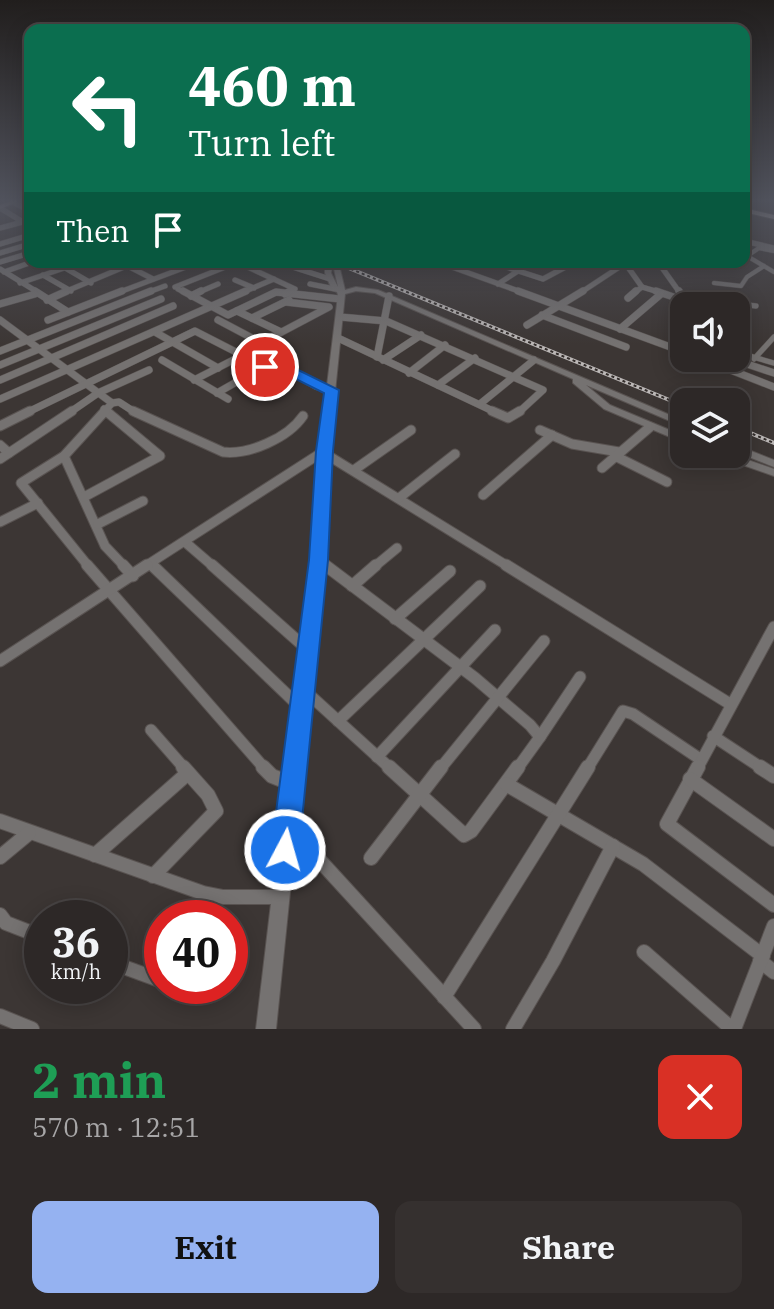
<!DOCTYPE html>
<meta charset="utf-8">
<style>
:root{--surface:#2d2827;--page:#35302f;--text:#f1f3f6;--muted:#a7a6a7;--line:#484444;--accent:#95b2f1}
body{margin:0;font-family:"IBM Plex Serif",serif;background:var(--page);color:var(--text);height:100vh;display:flex;flex-direction:column;font-size:30px;white-space:nowrap}
*{box-sizing:border-box;margin:0}
p{font-size:26px;color:var(--muted)}
.icon{flex:none;width:44px;height:44px;fill:none;stroke:currentColor;stroke-width:2;stroke-linecap:round;stroke-linejoin:round}
.map{position:relative;height:1029px;overflow:hidden}
.drawer{display:flex;flex-direction:column;background:var(--surface);flex:1}
.drawer>*{flex:none}
.banner{position:absolute;left:24px;top:24px;width:726px;height:244px;border-radius:16px;box-shadow:0 4px 20px #0003,0 0 0 2px var(--line);background:#0b6e4f;color:#fff;overflow:hidden}
.buttons{position:absolute;left:670px;top:292px;display:grid;gap:16px}
.buttons a{display:grid;place-items:center;width:80px;height:80px;border-radius:16px;background:var(--surface);box-shadow:0 4px 20px #0003,0 0 0 2px var(--line);font-size:40px}
.speed{position:absolute;left:24px;top:900px;display:flex;gap:16px;font-size:40px;font-weight:700;text-align:center}
.speed>*{display:grid;place-content:center;width:104px;height:104px;border-radius:50%;background:var(--surface);box-shadow:0 4px 20px #0003,0 0 0 2px var(--line);line-height:1}
.speed small{font-size:20px;font-weight:400}
.speed .limit{border:12px solid #d22;background:#fff;color:#111}
.pin{position:absolute;display:grid;place-items:center;width:68px;height:68px;color:#fff;margin:-34px;border:4px solid #fff;border-radius:50%;box-shadow:0 2px 8px #0007}
.me{position:absolute;width:88px;margin:-44px;rotate:6deg;stroke-linejoin:round;filter:drop-shadow(0 0 6px #0008)}
.turn{display:flex;align-items:center;gap:28px;height:168px;padding:0 32px;font-size:36px}
.turn .icon{width:104px;height:104px;stroke-width:2.5}
.turn b{display:block;font-size:56px;line-height:68px}
.then{display:flex;align-items:center;height:76px;padding:0 32px;background:#0003;gap:16px;font-size:30px}
.round{display:grid;place-items:center;flex:none;width:84px;height:84px;border-radius:16px;background:var(--page)}
.summary{display:flex;align-items:center;justify-content:space-between;height:136px;padding:0 32px}
h1{font-size:48px;font-weight:800;line-height:60px;color:#1e9e55}
.primary-button{display:flex;gap:16px;margin-top:auto;padding:16px 32px}
.primary-button a{flex:1;height:92px;border-radius:16px;background:var(--accent);color:#111;font-size:32px;font-weight:800;line-height:92px;text-align:center}
.primary-button a+a{background:var(--page);color:var(--text)}
.map>svg:first-child{display:block}
.lines{fill:none;stroke-linecap:round;stroke-linejoin:round}
.pedestrian-far1-casing{stroke:#595351;stroke-width:5}
.pedestrian-casing{stroke:#595351;stroke-width:6}
.minor-far4-casing{stroke:#595351;stroke-width:6}
.minor-far3-casing{stroke:#595351;stroke-width:8}
.minor-far2-casing{stroke:#595351;stroke-width:11}
.minor-far1-casing{stroke:#595351;stroke-width:13}
.minor-casing{stroke:#595351;stroke-width:16}
.tertiary-casing{stroke:#595351;stroke-width:2}
.secondary-casing{stroke:#595351;stroke-width:2}
.trunk-casing{stroke:#595351;stroke-width:2}
.pedestrian-far1{stroke:#757271;stroke-width:4}
.pedestrian{stroke:#757271;stroke-width:5}
.minor-far4{stroke:#757271;stroke-width:5}
.minor-far3{stroke:#757271;stroke-width:7}
.minor-far2{stroke:#757271;stroke-width:9}
.minor-far1{stroke:#757271;stroke-width:11}
.minor{stroke:#757271;stroke-width:14}
.tertiary{fill:#757271;fill-rule:evenodd}
.secondary{fill:#979391;fill-rule:evenodd}
.trunk{fill:#beb7b5;fill-rule:evenodd}
.rail-casing{stroke:#bbb7b6;stroke-width:4}
.rail{stroke:#322c2a;stroke-width:2;stroke-dasharray:3;stroke-linecap:butt}
.route{fill:#1a73e8;stroke:#114b97;stroke-width:2}
</style>
<div class="map">
<svg width="774" height="1029" viewBox="0 0 774 1029">
<rect width="100%" height="100%" fill="#3c3634"/>
<g class="lines">
<defs>
<g id="pedestrian-far1">
<path d="M774,251l-15,-3 -12,8 27,16"/>
<path d="M714,283l27,3 6,-9 17,-11"/>
</g>
<g id="pedestrian">
<path d="M682,297l74,9"/>
<path d="M736,338v6"/>
<path d="M736,352l38,11"/>
<path d="M754,359l20,-22"/>
</g>
<g id="minor-far4">
<path d="M11,201l19,10"/>
<path d="M0,208l23,14"/>
<path d="M0,228l30,-8"/>
<path d="M744,241l30,7"/>
<path d="M0,244l30,-9"/>
<path d="M0,253l30,-9"/>
<path d="M0,262l30,-9"/>
<path d="M55,262l36,21"/>
<path d="M120,262l33,17"/>
<path d="M237,262l58,27 -9,4"/>
<path d="M277,262l53,17"/>
<path d="M438,262l86,31"/>
<path d="M491,262l52,17 32,-17"/>
<path d="M658,262l22,31"/>
<path d="M625,263l17,24 20,6"/>
<path d="M0,269l39,24"/>
<path d="M4,272l28,-10"/>
<path d="M43,275l28,16"/>
<path d="M235,280l19,8"/>
<path d="M20,283l62,-21"/>
<path d="M310,284l25,5"/>
<path d="M498,284l34,-22"/>
<path d="M175,287l63,-25"/>
<path d="M178,289l8,4"/>
<path d="M62,293l74,-31"/>
<path d="M117,293l69,-26"/>
<path d="M146,293l19,-7"/>
<path d="M197,293l21,-9"/>
<path d="M241,293l33,-14"/>
<path d="M273,293h16"/>
<path d="M580,293l47,-31"/>
<path d="M634,293l8,-6"/>
</g>
<g id="minor-far3">
<path d="M35,291l33,21"/>
<path d="M183,291l45,24 48,-23 64,7"/>
<path d="M518,291l166,61"/>
<path d="M656,291l29,10"/>
<path d="M679,291l10,15"/>
<path d="M285,294l5,-3"/>
<path d="M191,296l10,-5"/>
<path d="M628,298l8,-7"/>
<path d="M47,300l20,-9"/>
<path d="M0,304l35,-10"/>
<path d="M237,311l44,21"/>
<path d="M542,315l84,32"/>
<path d="M340,317l46,4 157,69 -25,23"/>
<path d="M252,318l37,-18"/>
<path d="M0,320l112,83 7,-1 17,11"/>
<path d="M48,320l74,-29"/>
<path d="M527,325l56,-34"/>
<path d="M620,329l41,-35"/>
<path d="M155,332l63,36"/>
<path d="M338,338l159,75"/>
<path d="M0,351l151,-60"/>
<path d="M240,354l89,-47 -43,-5"/>
<path d="M377,357l12,-61"/>
<path d="M700,358l74,29"/>
<path d="M729,358l45,15"/>
<path d="M162,360l66,39"/>
<path d="M383,360l38,-25"/>
<path d="M274,362l42,24 16,4"/>
<path d="M0,365l161,-66"/>
<path d="M409,373l36,-28"/>
<path d="M0,380l173,-74"/>
<path d="M194,380l49,-25"/>
<path d="M438,385l37,-27"/>
<path d="M217,393l67,-38 -66,-35"/>
<path d="M0,399l246,-108"/>
<path d="M480,404l54,-44"/>
<path d="M104,409l4,4"/>
<path d="M26,413l169,-82 70,36"/>
<path d="M69,413l29,-20 51,-23"/>
<path d="M103,413l9,-10"/>
</g>
<g id="minor-far2">
<path d="M133,411l90,41c26,3 65,-14 80,-36"/>
<path d="M492,411l16,7 12,-7"/>
<path d="M0,426l30,-15"/>
<path d="M540,430l32,14 47,8"/>
<path d="M0,445l9,8"/>
<path d="M324,453l185,114"/>
<path d="M64,456l41,90 20,21"/>
<path d="M615,456l52,26"/>
<path d="M0,459l72,-48"/>
<path d="M602,468l48,-41"/>
<path d="M354,470l57,-40"/>
<path d="M483,495l69,-60"/>
<path d="M84,497l76,-41 -54,-45"/>
<path d="M399,498l56,-44"/>
<path d="M0,522l38,-19"/>
<path d="M98,524l45,-23"/>
<path d="M185,542l29,25"/>
<path d="M318,560l10,7"/>
<path d="M150,564l4,3"/>
<path d="M89,567l-68,-84 43,-27 41,-45"/>
<path d="M144,567l180,-116"/>
<path d="M374,567l23,-19"/>
</g>
<g id="minor-far1">
<path d="M87,565l178,204"/>
<path d="M123,565l10,11"/>
<path d="M152,565l149,143"/>
<path d="M212,565l96,85"/>
<path d="M325,565l150,113 55,47 10,12 -23,32"/>
<path d="M506,565l224,139"/>
<path d="M352,586l24,-21"/>
<path d="M395,619l55,-48"/>
<path d="M0,661l147,-96"/>
<path d="M303,689l88,80"/>
<path d="M338,721l142,-135"/>
<path d="M151,730l34,39"/>
<path d="M713,736l50,33"/>
<path d="M540,737l40,-60"/>
<path d="M377,757l118,-127"/>
<path d="M440,769l104,-128"/>
<path d="M587,769l36,-58 10,3 67,45"/>
<path d="M697,769l77,-142"/>
</g>
<g id="minor">
<path d="M263,767l9,9 20,8"/>
<path d="M389,767l75,68 7,-4 47,-64"/>
<path d="M698,767l-31,57 107,81"/>
<path d="M760,767l14,9"/>
<path d="M690,779l84,60"/>
<path d="M506,784l137,80 120,92"/>
<path d="M0,821l203,72 20,4h57"/>
<path d="M290,828l184,201"/>
<path d="M95,855l93,-82"/>
<path d="M0,857l29,-24"/>
<path d="M371,858l70,-91"/>
<path d="M153,876l63,-65 -8,-16 -25,-28"/>
<path d="M0,915l6,8 36,14"/>
<path d="M644,952l88,77"/>
<path d="M760,961l14,11"/>
<path d="M110,962l52,19"/>
<path d="M175,986l9,3"/>
<path d="M444,997l144,-230"/>
<path d="M0,1016l32,13"/>
<path d="M513,1029l40,-68 60,-115"/>
<path d="M734,1029l40,-103"/>
</g>
<g id="tertiary">
<path d="M309,262h9l8,3 1,-3h6l-2,11 7,14 -4,-18 5,-7h7l-6,7 5,21 11,-3 22,3 306,131v6l-98,-42 24,20 74,31v7l-80,-34 -31,-26v-4l-198,-86 -19,-2 -11,3 -16,157 -5,109 -48,469h-20l56,-469 7,-109 19,-156 -1,-3 -5,-2 -7,-17v-4z"/>
<path d="M736,445l38,15v7l-38,-15z"/>
<path d="M716,454h15l43,15v7l-57,-20z"/>
</g>
<path id="secondary" d="M11,201h8l-19,8v-4z"/>
<path id="trunk" d="M744,208l30,7v4l-30,-7z"/>
</defs>
<use href="#pedestrian-far1" class="pedestrian-far1-casing"/>
<use href="#pedestrian" class="pedestrian-casing"/>
<use href="#minor-far4" class="minor-far4-casing"/>
<use href="#minor-far3" class="minor-far3-casing"/>
<use href="#minor-far2" class="minor-far2-casing"/>
<use href="#minor-far1" class="minor-far1-casing"/>
<use href="#minor" class="minor-casing"/>
<use href="#tertiary" class="tertiary-casing"/>
<use href="#secondary" class="secondary-casing"/>
<use href="#trunk" class="trunk-casing"/>
<use href="#pedestrian-far1" class="pedestrian-far1"/>
<use href="#pedestrian" class="pedestrian"/>
<use href="#minor-far4" class="minor-far4"/>
<use href="#minor-far3" class="minor-far3"/>
<use href="#minor-far2" class="minor-far2"/>
<use href="#minor-far1" class="minor-far1"/>
<use href="#minor" class="minor"/>
<use href="#tertiary" class="tertiary"/>
<use href="#secondary" class="secondary"/>
<use href="#trunk" class="trunk"/>
<defs>
<g id="rail">
<path d="M334,262l350,144"/>
<path d="M736,427l38,16"/>
</g>
</defs>
<use href="#rail" class="rail-casing"/>
<use href="#rail" class="rail"/>
</g>
<linearGradient id="sky" x2="0" y2="1"><stop stop-color="#211e1d"/><stop offset="0.58" stop-color="#50525c"/><stop offset="1" stop-color="#50525c" stop-opacity="0"/></linearGradient>
<rect width="774" height="345" fill="url(#sky)"/>
<path class="route" d="M274,358l65,32 -6,61 -5,109 -29,290 -4,10 -10,4 -10,-4 -4,-10 38,-290 7,-109 8,-58 -50,-25 -14,2v-6z"/>
</svg>
<div class="buttons">
<a><svg class="icon" aria-label="sound" viewBox="0 0 24 24"><path d="M4 9h4l5-4v14l-5-4H4zM17 9q2 3 0 6"/></svg></a>
<a><svg class="icon" aria-label="layers" viewBox="0 0 24 24"><path d="M12 4l9 5-9 5-9-5zM3 14l9 5 9-5"/></svg></a>
</div>
<div class="speed"><div>36<small>km/h</small></div><div class="limit">40</div></div>
<div class="pin" style="left:265px;top:367px;background:#d93025"><svg class="icon" aria-label="arrive" viewBox="0 0 24 24"><path d="M6 21V4h12l-3 4 3 4H6"/></svg></div>
<svg class="me" style="left:285px;top:850px" viewBox="-20 -20 40 40"><circle r="17" fill="#1a73e8" stroke="#fff" stroke-width="3"/><path d="M0-11L8 9 0 5-8 9z" fill="#fff"/></svg>
<div class="banner">
<div class="turn"><svg class="icon" aria-label="left" viewBox="0 0 24 24"><path d="M17 20v-9H6M10 6l-5 5 5 5"/></svg><div><b>460 m</b>Turn left</div></div>
<div class="then">Then<svg class="icon" aria-label="arrive" viewBox="0 0 24 24"><path d="M6 21V4h12l-3 4 3 4H6"/></svg></div>
</div>
</div>
<section class="drawer">
<div class="summary"><div><h1>2 min</h1><p>570 m · 12:51</p></div><a class="round" style="background:#d93025;color:#fff"><svg class="icon" aria-label="close" viewBox="0 0 24 24"><path d="M6 6l12 12M18 6L6 18"/></svg></a></div>
<div class="primary-button"><a>Exit</a><a>Share</a></div>
</section>
